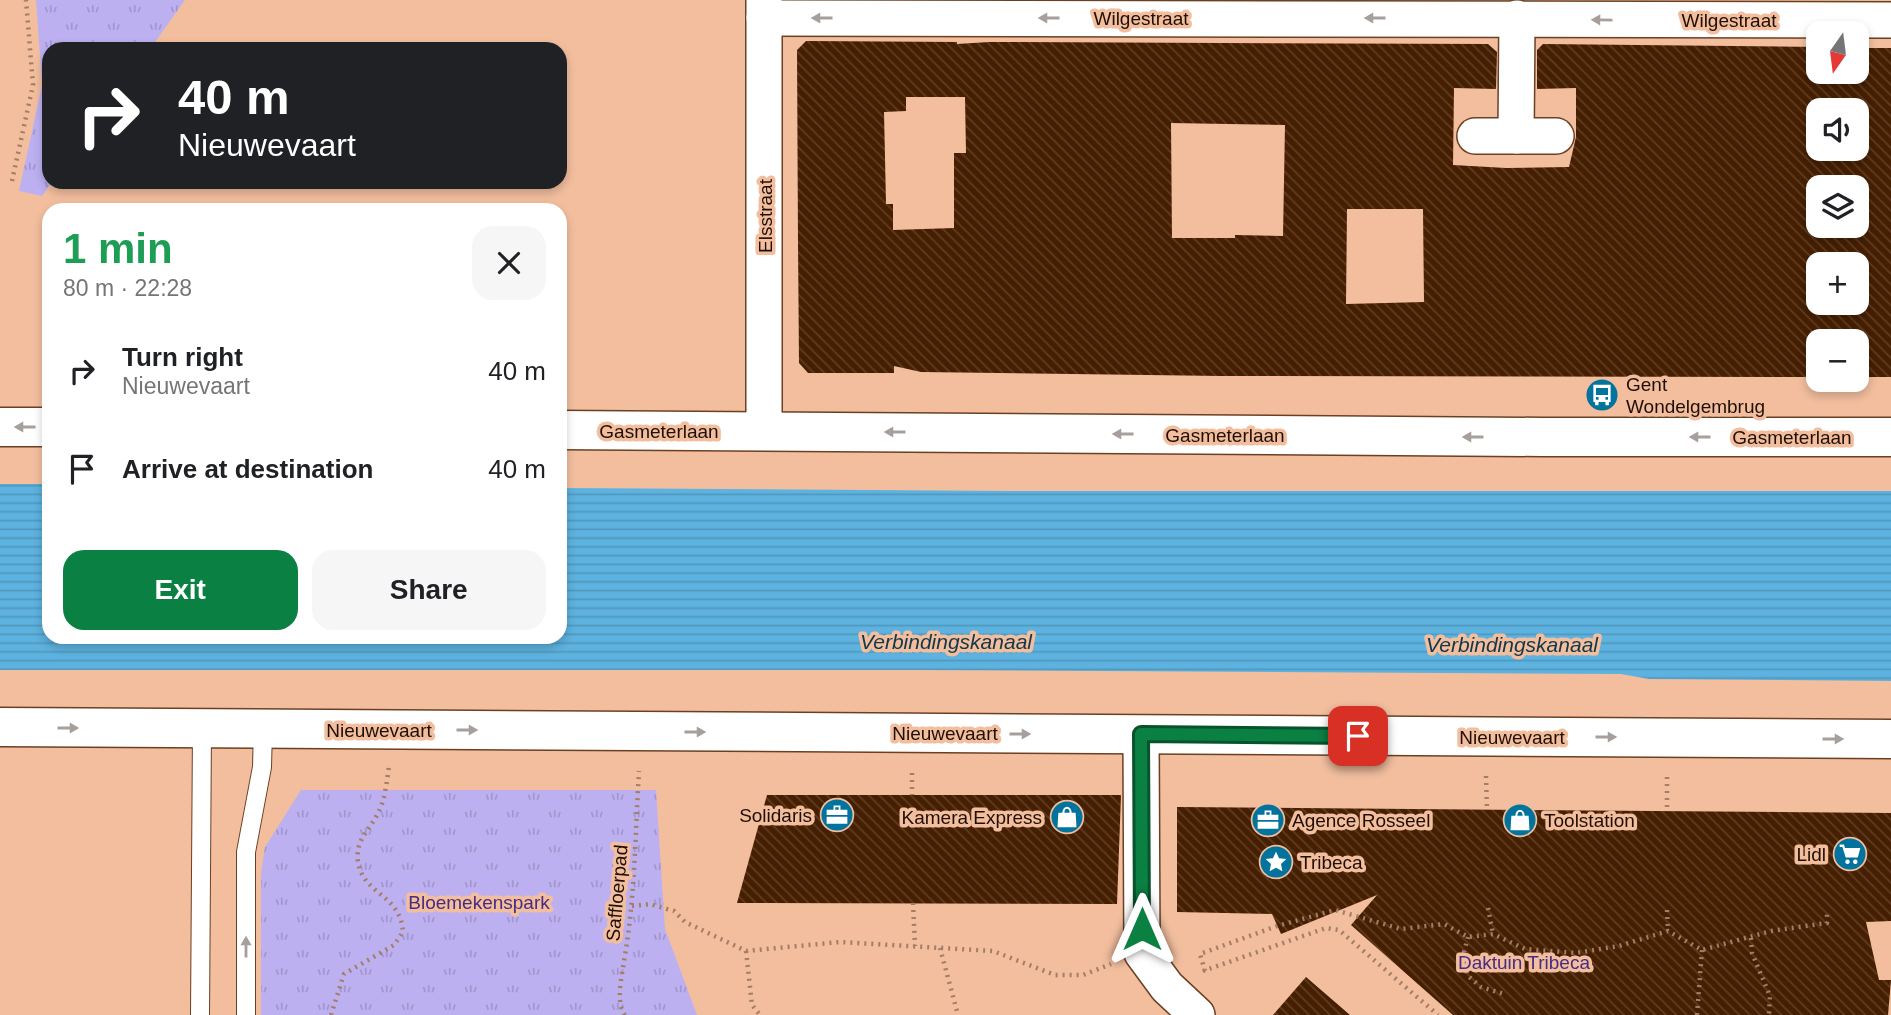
<!DOCTYPE html>
<meta charset="utf-8">
<style>
:root{--surface:#fff;--page:#f6f6f6;--text:#202124;--muted:#757577;--accent:#0b8043}
body{margin:0;font-family:Arial,sans-serif;background:var(--page);color:var(--text);height:100vh;display:flex;flex-direction:column;font-size:26px;white-space:nowrap}
*{box-sizing:border-box;margin:0}
p{font-size:23px;color:var(--muted)}
.icon{flex:none;width:38px;height:38px;fill:none;stroke:currentColor;stroke-width:2;stroke-linecap:round;stroke-linejoin:round}
.map{position:relative;flex:1;overflow:hidden}
.panel{position:absolute;left:42px;top:203px;width:525px;height:441px;display:flex;flex-direction:column;background:var(--surface);border-radius:21px;box-shadow:0 4px 10px #0003}
.panel>*{flex:none}
.guide{position:absolute;left:42px;top:42px;width:525px;height:147px;border-radius:21px;box-shadow:0 4px 10px #0003;background:#202124;color:#fff;overflow:hidden}
.needle{width:46px;rotate:194deg}
.fabs{position:absolute;left:1806px;top:21px;display:grid;gap:14px}
.fabs a{display:grid;place-items:center;width:63px;height:63px;border-radius:14px;background:var(--surface);box-shadow:0 4px 10px #0003;font-size:35px}
.pin{position:absolute;display:grid;place-items:center;width:60px;height:60px;color:#fff;margin:-30px;border-radius:14px;box-shadow:0 4px 10px #0006}
.me{position:absolute;width:77px;margin:-38px;rotate:0deg;stroke-linejoin:round;filter:drop-shadow(0 0 5px #0008)}
.turn{display:flex;align-items:center;gap:24px;height:147px;padding:0 21px;font-size:32px}
.turn .icon{width:91px;height:91px;stroke-width:2.5}
.turn b{display:block;font-size:49px;line-height:60px}
.round{display:grid;place-items:center;flex:none;width:74px;height:74px;border-radius:21px;background:var(--page)}
.summary{display:flex;align-items:center;justify-content:space-between;height:119px;padding:0 21px}
h1{font-size:42px;font-weight:600;line-height:52px;color:#1e9e55}
.button{display:flex;gap:14px;margin-top:auto;padding:14px 21px}
.button a{flex:1;height:80px;border-radius:21px;background:var(--accent);color:#fff;font-size:28px;font-weight:600;line-height:80px;text-align:center}
.button a+a{background:var(--page);color:var(--text)}
ul{padding:0;list-style:none}
li{display:flex;align-items:center;gap:21px;height:98px;padding:0 21px}
li div{flex:1}
li b{display:block;font-size:26px}
li em{font-style:normal}
.map>svg:first-child{display:block}
.park{fill:url(#park-tufts)}
.water{fill:url(#water-rules)}
.building{fill:url(#building-back-hatch);fill-rule:evenodd}
.lines{fill:none;stroke-linecap:round;stroke-linejoin:round}
.lane-casing{stroke:#6b4022;stroke-width:20}
.street-casing{stroke:#6b4022;stroke-width:38}
.primary-casing{stroke:#6b4022;stroke-width:41}
.path{stroke:#a47d65;stroke-width:4.5;stroke-dasharray:2 5;stroke-linecap:butt}
.lane{stroke:#fff;stroke-width:18}
.street{stroke:#fff;stroke-width:35}
.primary{stroke:#fff;stroke-width:38}
.oneway{fill:#a69f9b}
.route-casing{stroke:#07532c;stroke-width:18}
.route{stroke:#0b8043;stroke-width:12}
.labels{text-anchor:middle;dominant-baseline:central;stroke-width:7;stroke-linejoin:round;paint-order:stroke}
.street-label{font-size:19px;fill:#200f04;stroke:#f2be9e}
.poi-label{font-size:19px;fill:#200f04;stroke:#f2be9e;text-anchor:start}
.park-label{font-size:19px;fill:#472c80;stroke:#f2be9e}
.water-label{font-size:21px;font-style:italic;fill:#11384a;stroke:#f2be9e}
</style>
<div class="map">
<svg width="1891" height="1015" viewBox="0 0 1891 1015">
<defs>
<pattern id="park-tufts" width="24" height="20" patternUnits="userSpaceOnUse" patternTransform="scale(1.75)"><rect width="24" height="20" fill="#bdb0f1"/><path d="M3 7l-1-3M5 7V3M7 7l1-3M15 17l-1-3M17 17v-4M19 17l1-3" fill="none" stroke="#a296cd"/></pattern>
<pattern id="water-rules" width="6" height="5" patternUnits="userSpaceOnUse" patternTransform="scale(1.75)"><rect width="6" height="5" fill="#5db2df"/><path d="M0 2.5h6" fill="none" stroke="#5198be"/></pattern>
<pattern id="building-back-hatch" width="6" height="6" patternUnits="userSpaceOnUse" patternTransform="scale(1.75)"><rect width="6" height="6" fill="#461f00"/><path d="M-1 5l2 2M0 0l6 6M5-1l2 2" fill="none" stroke="#5e3d24"/></pattern>
</defs>
<rect width="100%" height="100%" fill="#f2be9e"/>
<g class="park">
<path d="M36,0h149l-35,49h-101v133h3l-10,14 -23,-5 23,-106z"/>
<path d="M301,790h355l9,139 32,86h-436v-143l4,-25z"/>
</g>
<path class="water" d="M0,484h49v153h511v-149l448,3h883v190l-242,-2 -28,-5 -703,-4h-918z"/>
<g class="building">
<path d="M806,41l151,1v2l32,-2 499,2 9,8 -1,37 -42,-1 -1,77 53,3 63,-1 7,-30v-49l-39,1v-39l6,-6 275,3v25h39v-24h34v329h-34v-36h-39v36l-597,-1 -300,-4 -27,-6v7h-86l-9,-10 -1,-122 -1,-191zM906,97h59l1,56h-12v75l-61,2v-26h-7l-2,-92 22,-1zM1818,110h39v39h-39zM1171,123l114,2 -2,111 -48,-1v3h-63zM1818,187h39v39h-39zM1347,209h76l1,93 -78,2zM1818,264h39v39h-39z"/>
<path d="M767,795h354l-4,109 -380,-1z"/>
<path d="M1177,807l714,6v108l-25,1 13,58h12l-3,35h-435l-102,-90 26,-30 -96,39 -9,-20 -95,-2z"/>
<path d="M1306,977l44,38h-77z"/>
</g>
<g class="lines">
<defs>
<g id="lane">
<path d="M200,1015l2,-286"/>
<path d="M246,1015v-163l16,-85 1,-38"/>
</g>
<g id="street">
<path d="M764,18l1127,2"/>
<path d="M1475,136h81"/>
<path d="M1516,136l1,-118"/>
<path d="M764,431v-431"/>
<path d="M1141,734l1,219 25,34 30,28"/>
</g>
<g id="primary">
<path d="M0,427h49"/>
<path d="M560,430l982,7h349"/>
<path d="M0,727l1891,12"/>
</g>
</defs>
<use href="#lane" class="lane-casing"/>
<use href="#street" class="street-casing"/>
<use href="#primary" class="primary-casing"/>
<g class="path">
<path d="M12,181l21,-96 -7,-85"/>
<path d="M912,773v22"/>
<path d="M1486,776l1,34"/>
<path d="M1667,777v34"/>
<path d="M913,903l2,43"/>
<path d="M632,906l18,-2 24,7 11,11 61,29 94,-9 153,9 62,24h28l28,-11"/>
<path d="M1488,908l5,26"/>
<path d="M1667,910l1,21"/>
<path d="M1468,937l-4,15 3,23 14,12 23,7"/>
<path d="M1751,938l1,15 18,43 -1,19"/>
<path d="M940,948l18,67"/>
<path d="M746,951l6,54 8,10"/>
<path d="M1203,971l123,-43 13,2 99,85"/>
<path d="M1205,971l-5,-17 77,-28 58,-16 66,19 43,-5 24,13 25,-3 32,15 51,4 43,-7 49,-15 34,19 69,-19 56,-8v-11"/>
<path d="M331,1015l13,-41 50,-29 9,-13c-3,-39 -39,-36 -45,-70 -3,-22 11,-31 20,-49 7,-12 9,-33 11,-47"/>
<path d="M625,1015c-9,-12 -4,-34 -2,-48 12,-65 12,-129 16,-196"/>
<path d="M1697,1015l5,-65"/>
</g>
<use href="#lane" class="lane"/>
<use href="#street" class="street"/>
<use href="#primary" class="primary"/>
</g>
<defs><path id="oneway-solid" d="M-6-.8H1V-3.2L6.5 0L1 3.2V.8H-6Z" transform="scale(1.75)"/></defs>
<g class="oneway">
<use href="#oneway-solid" transform="translate(822 18) rotate(-180)"/>
<use href="#oneway-solid" transform="translate(1049 18) rotate(-180)"/>
<use href="#oneway-solid" transform="translate(1375 18) rotate(-180)"/>
<use href="#oneway-solid" transform="translate(1602 20) rotate(-179)"/>
<use href="#oneway-solid" transform="translate(25 427) rotate(-180)"/>
<use href="#oneway-solid" transform="translate(895 432) rotate(-180)"/>
<use href="#oneway-solid" transform="translate(1123 434) rotate(-180)"/>
<use href="#oneway-solid" transform="translate(1473 437) rotate(-180)"/>
<use href="#oneway-solid" transform="translate(1700 437) rotate(-180)"/>
<use href="#oneway-solid" transform="translate(68 728)"/>
<use href="#oneway-solid" transform="translate(467 730)"/>
<use href="#oneway-solid" transform="translate(695 732)"/>
<use href="#oneway-solid" transform="translate(1020 734)"/>
<use href="#oneway-solid" transform="translate(1606 737)"/>
<use href="#oneway-solid" transform="translate(1833 739)"/>
<use href="#oneway-solid" transform="translate(246 947) rotate(-90)"/>
</g>
<g class="lines">
<defs>
<path id="route" d="M1142,929l-1,-195 217,2"/>
</defs>
<use href="#route" class="route-casing"/>
<use href="#route" class="route"/>
</g>
<defs>
<symbol id="bus-disc" viewBox="-11 -11 22 22"><circle r="9.5" fill="#01739d" stroke="#f2be9e"/><path d="M-5-6H5V4H4V6H2V4H-2V6H-4V4H-5ZM-3.5-4V0h7V-4ZM-3.5 1.2v1.5H-2V1.2ZM2 1.2v1.5H3.5V1.2Z" fill="#fff"/></symbol>
<symbol id="office-disc" viewBox="-11 -11 22 22"><circle r="9.5" fill="#01739d" stroke="#f2be9e"/><path d="M-6-3h4V-5.5h4V-3h4V5H-6ZM-1-4.5V-3h2v-1.5ZM-6 0V1H6V0Z" fill="#fff"/></symbol>
<symbol id="shop-disc" viewBox="-11 -11 22 22"><circle r="9.5" fill="#01739d" stroke="#f2be9e"/><path d="M-5-2.5h2.3a2.7 3.5 0 0 1 5.4 0H5L5.5 6h-11ZM-1.5-2.5h3a1.5 2.3 0 0 0-3 0Z" fill="#fff"/></symbol>
<symbol id="supermarket-disc" viewBox="-11 -11 22 22"><circle r="9.5" fill="#01739d" stroke="#f2be9e"/><path d="M-6-5.5h2.5l.6 2H6L4.5 2H-2.5L-4.4-4H-6ZM-1.5 3.2a1.3 1.3 0 1 0 .1 0ZM3 3.2a1.3 1.3 0 1 0 .1 0Z" fill="#fff"/></symbol>
<symbol id="sight-disc" viewBox="-11 -11 22 22"><circle r="9.5" fill="#01739d" stroke="#f2be9e"/><path d="M0-6L1.8-2.2L6-1.7L2.9 1.2L3.7 5.4L0 3.3L-3.7 5.4L-2.9 1.2L-6-1.7L-1.8-2.2Z" fill="#fff"/></symbol>
</defs>
<g fill-rule="evenodd">
<use href="#bus-disc" x="1583" y="376" width="38" height="38"/>
<use href="#office-disc" x="818" y="796" width="38" height="38"/>
<use href="#shop-disc" x="1048" y="798" width="38" height="38"/>
<use href="#office-disc" x="1249" y="801" width="38" height="38"/>
<use href="#shop-disc" x="1501" y="801" width="38" height="38"/>
<use href="#supermarket-disc" x="1831" y="835" width="38" height="38"/>
<use href="#sight-disc" x="1257" y="843" width="38" height="38"/>
</g>
<g class="labels">
<g class="street-label">
<text x="1141" y="18">Wilgestraat</text>
<text x="1729" y="20">Wilgestraat</text>
<text transform="translate(765 216) rotate(-90)">Elsstraat</text>
<text x="659" y="431">Gasmeterlaan</text>
<text x="1225" y="435">Gasmeterlaan</text>
<text x="1792" y="437">Gasmeterlaan</text>
<text x="379" y="730">Nieuwevaart</text>
<text x="945" y="733">Nieuwevaart</text>
<text x="1512" y="737">Nieuwevaart</text>
<text transform="translate(617 893) rotate(-85)">Saffloerpad</text>
</g>
<g class="poi-label">
<text x="1626" y="384">Gent<tspan x="1626" dy="22">Wondelgembrug</tspan></text>
<text x="812" y="815" text-anchor="end">Solidaris</text>
<text x="1042" y="817" text-anchor="end">Kamera Express</text>
<text x="1292" y="820">Agence Rosseel</text>
<text x="1544" y="820">Toolstation</text>
<text x="1826" y="854" text-anchor="end">Lidl</text>
<text x="1300" y="862">Tribeca</text>
</g>
<g class="park-label">
<text x="479" y="902">Bloemekenspark</text>
<text x="1524" y="962">Daktuin Tribeca</text>
</g>
<g class="water-label">
<text x="946" y="641">Verbindingskanaal</text>
<text x="1512" y="644">Verbindingskanaal</text>
</g>
</g>
</svg>
<div class="fabs">
<a><svg class="needle" viewBox="-14 -14 28 28"><path d="M0-13l5 13h-10z" fill="#e53935"/><path d="M0 13l5-13h-10z" fill="#757577"/></svg></a>
<a><svg class="icon" aria-label="sound" viewBox="0 0 24 24"><path d="M4 9h4l5-4v14l-5-4H4zM17 9q2 3 0 6"/></svg></a>
<a><svg class="icon" aria-label="layers" viewBox="0 0 24 24"><path d="M12 4l9 5-9 5-9-5zM3 14l9 5 9-5"/></svg></a>
<a>+</a>
<a>−</a>
</div>
<div class="pin" style="left:1358px;top:736px;background:#d93025"><svg class="icon" aria-label="arrive" viewBox="0 0 24 24"><path d="M6 21V4h12l-3 4 3 4H6"/></svg></div>
<svg class="me" style="left:1142px;top:929px" viewBox="-20 -20 40 40"><path d="M0-17L14 15 0 8-14 15z" fill="#0b8043" stroke="#fff" stroke-width="4"/></svg>
<div class="guide">
<div class="turn"><svg class="icon" aria-label="right" viewBox="0 0 24 24"><path d="M7 20v-9h11M14 6l5 5-5 5"/></svg><div><b>40 m</b>Nieuwevaart</div></div>
</div>
<section class="panel">
<div class="summary"><div><h1>1 min</h1><p>80 m · 22:28</p></div><a class="round"><svg class="icon" aria-label="close" viewBox="0 0 24 24"><path d="M6 6l12 12M18 6L6 18"/></svg></a></div>
<ul>
<li><svg class="icon" aria-label="right" viewBox="0 0 24 24"><path d="M7 20v-9h11M14 6l5 5-5 5"/></svg><div><b>Turn right</b><p>Nieuwevaart</p></div><em>40 m</em></li>
<li><svg class="icon" aria-label="arrive" viewBox="0 0 24 24"><path d="M6 21V4h12l-3 4 3 4H6"/></svg><div><b>Arrive at destination</b></div><em>40 m</em></li>
</ul>
<div class="button"><a>Exit</a><a>Share</a></div>
</section>
</div>
